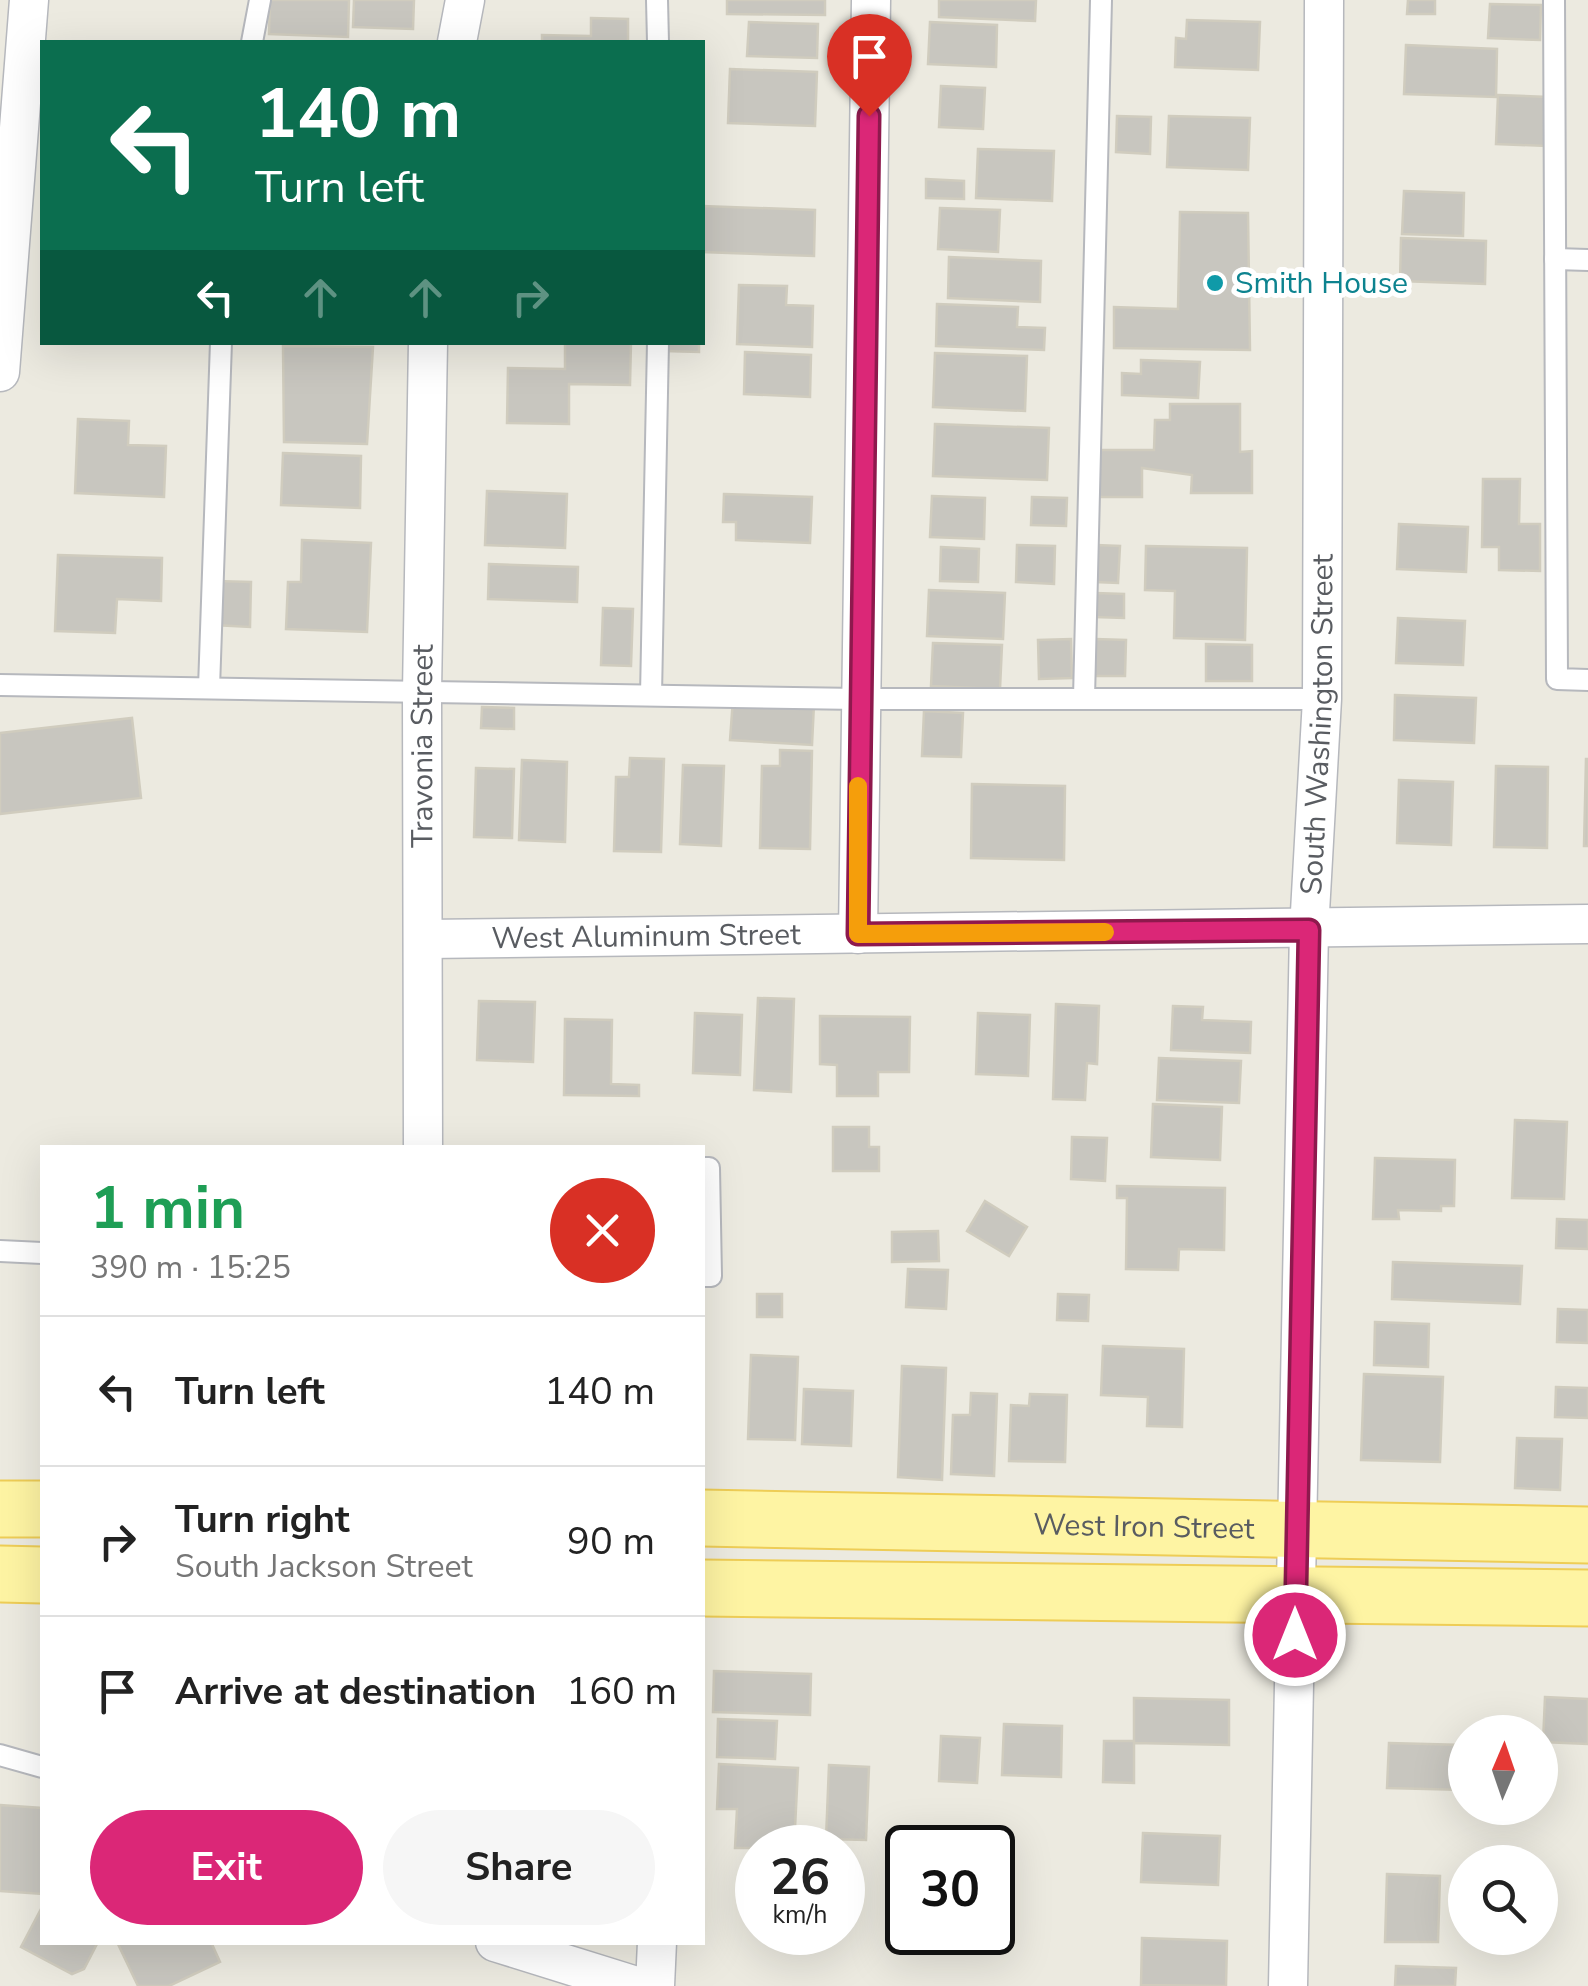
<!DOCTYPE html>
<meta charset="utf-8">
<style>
:root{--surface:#fff;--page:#f6f6f6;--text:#222;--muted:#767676;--line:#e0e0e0;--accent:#db2777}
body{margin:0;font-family:"Nunito Sans",sans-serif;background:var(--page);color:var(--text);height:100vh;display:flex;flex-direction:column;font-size:38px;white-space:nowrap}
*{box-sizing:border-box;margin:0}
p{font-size:32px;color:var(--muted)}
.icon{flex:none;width:55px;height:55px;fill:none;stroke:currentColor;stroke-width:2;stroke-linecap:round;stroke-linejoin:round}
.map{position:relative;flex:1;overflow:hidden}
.panel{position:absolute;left:40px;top:1145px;width:665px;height:800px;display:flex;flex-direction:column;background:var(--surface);border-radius:0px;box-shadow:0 10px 40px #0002}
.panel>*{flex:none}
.banner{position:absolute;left:40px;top:40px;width:665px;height:305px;border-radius:0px;box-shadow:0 10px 40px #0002;background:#0b6e4f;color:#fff;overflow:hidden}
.needle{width:65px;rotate:2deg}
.buttons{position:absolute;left:1448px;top:1715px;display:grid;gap:20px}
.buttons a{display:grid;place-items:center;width:110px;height:110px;border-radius:50%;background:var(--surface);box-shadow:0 10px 40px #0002;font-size:50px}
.speed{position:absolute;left:735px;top:1825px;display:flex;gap:20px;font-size:50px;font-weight:700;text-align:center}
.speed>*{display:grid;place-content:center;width:130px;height:130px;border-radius:50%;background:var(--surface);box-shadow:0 10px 40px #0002;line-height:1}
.speed small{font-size:25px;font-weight:400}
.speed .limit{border:5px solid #111;border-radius:15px;background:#fff;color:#111}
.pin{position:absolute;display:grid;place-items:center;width:85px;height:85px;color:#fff;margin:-102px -42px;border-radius:50% 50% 50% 0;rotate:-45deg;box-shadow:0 0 10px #0007}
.pin .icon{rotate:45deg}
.me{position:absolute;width:110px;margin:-55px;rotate:0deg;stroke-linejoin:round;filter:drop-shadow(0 0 8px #0008)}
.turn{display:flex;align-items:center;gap:35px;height:210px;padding:0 50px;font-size:45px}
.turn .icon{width:130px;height:130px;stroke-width:2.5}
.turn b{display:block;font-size:70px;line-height:85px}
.lanes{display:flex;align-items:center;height:95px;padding:0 50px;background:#0003;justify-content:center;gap:50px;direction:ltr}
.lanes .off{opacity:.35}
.round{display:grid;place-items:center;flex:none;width:105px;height:105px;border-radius:52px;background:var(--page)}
.summary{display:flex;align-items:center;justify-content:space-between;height:170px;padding:0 50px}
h1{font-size:60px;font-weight:700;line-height:75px;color:#1e9e55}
.button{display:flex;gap:20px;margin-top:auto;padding:20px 50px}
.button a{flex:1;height:115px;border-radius:60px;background:var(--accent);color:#fff;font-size:40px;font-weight:700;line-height:115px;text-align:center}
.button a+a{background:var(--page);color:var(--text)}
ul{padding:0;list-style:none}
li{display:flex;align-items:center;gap:30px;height:150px;padding:0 50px;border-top:2px solid var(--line)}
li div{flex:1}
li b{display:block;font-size:38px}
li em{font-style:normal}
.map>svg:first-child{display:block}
.building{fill:#c8c6bf;stroke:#d0ccbe;stroke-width:2.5}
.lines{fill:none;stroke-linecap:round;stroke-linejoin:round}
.service-casing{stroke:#b6b8bd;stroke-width:24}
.minor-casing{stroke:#b6b8bd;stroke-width:41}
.primary-casing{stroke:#eecd56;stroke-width:59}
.service{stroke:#fff;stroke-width:20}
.minor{stroke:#fff;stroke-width:38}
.primary{stroke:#fef4a3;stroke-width:55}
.route-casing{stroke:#8e194d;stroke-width:25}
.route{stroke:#db2777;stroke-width:18}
.slow{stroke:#f59e0b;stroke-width:18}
.culture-dot{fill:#0f9aa8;stroke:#fff;stroke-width:4}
.labels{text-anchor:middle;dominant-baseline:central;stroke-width:10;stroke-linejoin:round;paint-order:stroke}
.culture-label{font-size:30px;fill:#0d838f;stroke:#fff;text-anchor:start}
.street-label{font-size:30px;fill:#595c61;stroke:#fff}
</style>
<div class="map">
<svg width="1588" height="1986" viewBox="0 0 1588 1986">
<rect width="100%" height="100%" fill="#eceae0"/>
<g class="building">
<path d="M270,0h79l-1,37 -79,-3z"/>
<path d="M354,0h60l-1,29 -60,-2z"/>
<path d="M727,0h98v15l-98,-1z"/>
<path d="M939,0h97l-1,21 -96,-4z"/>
<path d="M1408,0h27v14h-28z"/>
<path d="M1490,4l51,1 -1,35 -52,-2z"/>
<path d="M591,18l37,1v23h-86v-7l49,1z"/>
<path d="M1187,20l73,2 -2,48 -83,-3 1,-29 10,1z"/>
<path d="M749,22l69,2 -1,34 -70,-2z"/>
<path d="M930,22l67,3 -1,42 -68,-3z"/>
<path d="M1406,45l91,4 -1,48 -92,-3z"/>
<path d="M730,69l87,3 -2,54 -87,-3z"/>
<path d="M941,86l44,2 -2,41 -44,-2z"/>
<path d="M1498,95l50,2 -2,49 -50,-2z"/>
<path d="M1117,116l34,1 -1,37 -34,-2z"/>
<path d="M1169,116l81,2 -2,52 -81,-3z"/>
<path d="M978,149l76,2 -2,50 -76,-3z"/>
<path d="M926,179l38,2v18l-38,-1z"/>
<path d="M1404,191l60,2 -1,43 -61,-2z"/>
<path d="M702,206l113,4 -1,46 -112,-4z"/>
<path d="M940,208l60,2 -2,42 -60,-3z"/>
<path d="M1180,212l68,1 2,137 -136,-2v-41l64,2z"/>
<path d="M1401,238l85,3 -1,43 -85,-3z"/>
<path d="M949,257l92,4 -1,41 -92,-4z"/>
<path d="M739,285l48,1 -1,19 27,1 -1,41 -75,-3z"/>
<path d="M937,304l81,3 -1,20 28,1 -1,22 -108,-4z"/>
<path d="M565,342h66l-1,43 -61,-1v40l-62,-1 1,-55 57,1z"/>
<path d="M666,342h33v10l-34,-1z"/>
<path d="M283,346l90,1 -6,97 -83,-2z"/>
<path d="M745,352l66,3 -1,42 -66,-3z"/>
<path d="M935,353l92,3 -2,55 -92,-4z"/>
<path d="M1141,360l59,2 -2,36 -76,-3v-22l19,1z"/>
<path d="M1170,404h70v48l12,-1v42h-61l1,-18 -50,-7v29h-43v-47h55l1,-30h15z"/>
<path d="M78,419l51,2 -1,24 38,1 -2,51 -89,-4z"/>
<path d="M935,424l114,4 -2,52 -114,-4z"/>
<path d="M283,453l78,3 -1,52 -79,-3z"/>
<path d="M1483,479h37l-1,45h21v47l-41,-1v-23h-17z"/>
<path d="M487,491l80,3 -2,54 -80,-3z"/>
<path d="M724,494l88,3 -2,46 -74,-3v-18h-13z"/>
<path d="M932,496l53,2 -1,41 -54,-2z"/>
<path d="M1032,497l35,1 -1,28 -35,-1z"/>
<path d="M1399,524l69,3 -2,45 -69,-3z"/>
<path d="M302,540l69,3 -4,89 -81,-3 2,-47h13z"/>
<path d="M1017,545l38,1 -1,38 -38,-2z"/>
<path d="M1096,545l24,1 -2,37 -23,-1z"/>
<path d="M1146,546l101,2 -2,92 -71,-2 1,-47 -30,-1z"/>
<path d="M941,547l38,2 -1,33 -38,-1z"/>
<path d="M58,555l104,3 -1,43 -44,-2 -2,34 -60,-2z"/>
<path d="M489,564l89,3 -1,35 -89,-3z"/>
<path d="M215,581l36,1 -1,45 -36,-2z"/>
<path d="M929,590l76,3 -2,46 -76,-3z"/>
<path d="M1095,593l29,1v24l-29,-1z"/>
<path d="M603,608l30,1 -2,57 -30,-1z"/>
<path d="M1398,618l67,3 -2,44 -67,-2z"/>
<path d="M1071,639l1,39 -33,1 -1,-39z"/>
<path d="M1095,639l31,1 -1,36h-31z"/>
<path d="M933,643l69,2 -2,44 -69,-3z"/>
<path d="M1206,644l46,1v36h-46z"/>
<path d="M1395,695l81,3 -2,45 -80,-3z"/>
<path d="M733,699l81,5 -2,41 -82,-5z"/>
<path d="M482,707l32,1v21l-33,-1z"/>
<path d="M924,711l39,2 -2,44 -39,-1z"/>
<path d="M132,718l9,80 -141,16v-81z"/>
<path d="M780,750l32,1 -2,98 -50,-1 2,-82h18z"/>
<path d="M630,758l34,1 -3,93 -47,-1 2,-74h13z"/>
<path d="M1586,759h2v87h-4z"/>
<path d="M522,760l45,2 -2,80 -46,-2z"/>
<path d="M683,765l41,1 -3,80 -41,-2z"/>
<path d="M1496,766l52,1 -1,81 -53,-1z"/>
<path d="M476,768l38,1 -2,69 -38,-1z"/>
<path d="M1399,780l54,2 -2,63 -54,-2z"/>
<path d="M972,784l93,2 -1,74 -93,-2z"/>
<path d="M758,998l36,1 -3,93 -37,-2z"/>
<path d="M479,1001l56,1 -2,60 -56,-2z"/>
<path d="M1056,1004l43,2 -2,58 -10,-1 -2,37 -32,-1z"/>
<path d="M1173,1006l30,1 -1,13 49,2 -1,31 -79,-3z"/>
<path d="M695,1013l47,2 -2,60 -47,-2z"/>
<path d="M978,1013l52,2 -2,61 -52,-2z"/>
<path d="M820,1016l90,1 -1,55h-31v24h-41v-31l-17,-1z"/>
<path d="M565,1019l47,1 -1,64 28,1v11l-75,-1z"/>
<path d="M1159,1058l82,3 -2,42 -82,-3z"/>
<path d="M1153,1104l69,3 -2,53 -69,-3z"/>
<path d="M1515,1120l52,2 -3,77 -52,-1z"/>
<path d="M833,1127h36v20h10v24h-46z"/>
<path d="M1072,1137l35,1 -2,43 -34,-2z"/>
<path d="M1375,1158l80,2 -1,46h-13v5l-43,-1 1,9h-26z"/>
<path d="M1117,1186l108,2 -1,62 -45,-1 -1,21 -52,-1 1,-71h-10z"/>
<path d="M985,1201l42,26 -18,29 -42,-25z"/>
<path d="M1557,1219l31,1v29l-32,-1z"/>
<path d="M938,1231l1,30 -47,1v-30z"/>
<path d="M1393,1262l129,4 -2,38 -128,-5z"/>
<path d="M908,1269l40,1 -2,39 -40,-2z"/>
<rect x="757" y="1294" width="25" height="23"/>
<path d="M1058,1294l31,1 -1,26 -31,-1z"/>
<path d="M1558,1309l30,1v33l-31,-1z"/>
<path d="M1375,1322l54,2 -1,43 -54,-2z"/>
<path d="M1103,1346l81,3 -2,78 -35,-1 1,-29 -47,-2z"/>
<path d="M751,1355l47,2 -3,83 -47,-1z"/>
<path d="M902,1366l44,2 -4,112 -44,-3z"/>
<path d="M1364,1374l79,3 -3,85 -79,-2z"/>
<path d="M1556,1387l32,1v30l-33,-1z"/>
<path d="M804,1389l49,2 -2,55 -49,-2z"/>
<path d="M971,1393l26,1 -3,82 -43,-2 2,-59h17z"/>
<path d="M1030,1394l37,1 -2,67 -56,-1 2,-56 18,1z"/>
<path d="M1517,1438l45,1 -2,51 -45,-2z"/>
<path d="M714,1671l97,3 -1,41 -97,-3z"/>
<path d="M1545,1697l43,2v45l-45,-2z"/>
<path d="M1134,1698l95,2v45l-95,-2v40l-31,-1 1,-41h30z"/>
<path d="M718,1719l59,2 -2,38 -58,-2z"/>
<path d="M1004,1724l58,2 -1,51 -59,-2z"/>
<path d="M941,1736l39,2 -3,45 -38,-2z"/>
<path d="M1389,1743l76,2v45l-78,-2z"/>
<path d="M719,1764l79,4 -4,80h-59l2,-39h-20z"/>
<path d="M829,1765l40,2 -3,73 -40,-1z"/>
<path d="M0,1805l42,3v86l-42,-3z"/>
<path d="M1143,1833l77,3 -2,49 -77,-3z"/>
<path d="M1387,1874l53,2 -2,66h-53z"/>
<path d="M42,1907v35h56l-14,27 -12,5 -51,-27z"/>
<path d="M1142,1938l85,3 -1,45 -85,-1z"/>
<path d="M117,1942h94l9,20 -51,24h-31z"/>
<path d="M1396,1966l60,2 -1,18h-60z"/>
</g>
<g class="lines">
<defs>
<g id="service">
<path d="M657,0l1,42"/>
<path d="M1554,0l3,679 31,1"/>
<path d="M252,42l8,-42"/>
<path d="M1555,259l33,1"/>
<path d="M0,685l858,14h464"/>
<path d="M209,688l12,-346"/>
<path d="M651,695l7,-353"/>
<path d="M1084,698l17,-698"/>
<path d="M702,1168h7l2,108h-9"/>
<path d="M0,1251l42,2"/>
<path d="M0,1755l42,12"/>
</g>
<g id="minor">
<path d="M457,42l8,-42"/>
<path d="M0,372l29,-372"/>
<path d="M858,934l13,-934"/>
<path id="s1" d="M426,939l1162,-15"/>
<path id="s2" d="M423,1148l-1,-456 6,-350"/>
<path d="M495,1942l141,44"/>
<path d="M655,1986l2,-44"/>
<path id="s3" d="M1288,1986l21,-1056 13,-231 2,-699"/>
</g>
<g id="primary">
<path d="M0,1509h42"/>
<path id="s4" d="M702,1518l886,17"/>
<path d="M0,1574l42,1"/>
<path d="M702,1588l886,10"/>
</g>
</defs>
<use href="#service" class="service-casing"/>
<use href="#minor" class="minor-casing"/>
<use href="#primary" class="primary-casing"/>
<use href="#service" class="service"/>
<use href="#minor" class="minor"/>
<use href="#primary" class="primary"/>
</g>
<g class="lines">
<defs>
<path id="route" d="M869,116l-11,818 451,-4 -14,705"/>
</defs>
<use href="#route" class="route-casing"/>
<use href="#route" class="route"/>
<path class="slow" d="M858,786v148l247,-2"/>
</g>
<circle class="culture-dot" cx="1215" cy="283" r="10"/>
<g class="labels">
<g class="culture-label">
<text x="1235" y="283">Smith House</text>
</g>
<g class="street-label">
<text stroke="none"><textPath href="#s3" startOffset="1262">South Washington Street</textPath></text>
<text stroke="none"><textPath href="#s2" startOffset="402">Travonia Street</textPath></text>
<text stroke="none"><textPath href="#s1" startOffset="220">West Aluminum Street</textPath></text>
<text stroke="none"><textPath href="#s4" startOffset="442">West Iron Street</textPath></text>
</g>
</g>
</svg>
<div class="buttons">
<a><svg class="needle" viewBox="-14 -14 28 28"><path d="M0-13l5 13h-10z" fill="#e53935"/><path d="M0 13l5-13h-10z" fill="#767676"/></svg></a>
<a><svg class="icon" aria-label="search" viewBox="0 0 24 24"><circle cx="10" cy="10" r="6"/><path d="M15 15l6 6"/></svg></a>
</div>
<div class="speed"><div>26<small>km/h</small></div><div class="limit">30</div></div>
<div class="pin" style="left:869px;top:116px;background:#d93025"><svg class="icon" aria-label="arrive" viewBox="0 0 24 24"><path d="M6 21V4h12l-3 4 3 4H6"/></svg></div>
<svg class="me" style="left:1295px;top:1635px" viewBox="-20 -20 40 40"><circle r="17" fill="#db2777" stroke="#fff" stroke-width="3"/><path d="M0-11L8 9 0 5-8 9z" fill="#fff"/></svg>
<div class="banner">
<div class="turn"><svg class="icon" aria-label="left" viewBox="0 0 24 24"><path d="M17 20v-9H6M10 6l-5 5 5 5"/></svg><div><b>140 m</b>Turn left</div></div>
<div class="lanes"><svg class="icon" aria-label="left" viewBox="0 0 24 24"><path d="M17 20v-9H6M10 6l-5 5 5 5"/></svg><svg class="icon off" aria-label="ahead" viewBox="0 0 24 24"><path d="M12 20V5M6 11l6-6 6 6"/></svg><svg class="icon off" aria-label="ahead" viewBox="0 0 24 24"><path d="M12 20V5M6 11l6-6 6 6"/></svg><svg class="icon off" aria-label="right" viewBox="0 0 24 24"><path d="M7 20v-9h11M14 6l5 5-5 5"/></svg></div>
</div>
<section class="panel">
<div class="summary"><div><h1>1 min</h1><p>390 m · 15:25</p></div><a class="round" style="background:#d93025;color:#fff"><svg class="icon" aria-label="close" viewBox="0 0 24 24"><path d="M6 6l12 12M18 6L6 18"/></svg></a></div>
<ul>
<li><svg class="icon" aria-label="left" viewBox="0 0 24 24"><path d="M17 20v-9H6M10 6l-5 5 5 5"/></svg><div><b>Turn left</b></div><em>140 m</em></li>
<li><svg class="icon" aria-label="right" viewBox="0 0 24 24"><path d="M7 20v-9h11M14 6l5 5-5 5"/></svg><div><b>Turn right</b><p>South Jackson Street</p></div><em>90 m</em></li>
<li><svg class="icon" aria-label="arrive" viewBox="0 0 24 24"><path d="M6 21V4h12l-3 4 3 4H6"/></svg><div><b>Arrive at destination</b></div><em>160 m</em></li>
</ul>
<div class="button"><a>Exit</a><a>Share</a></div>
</section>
</div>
